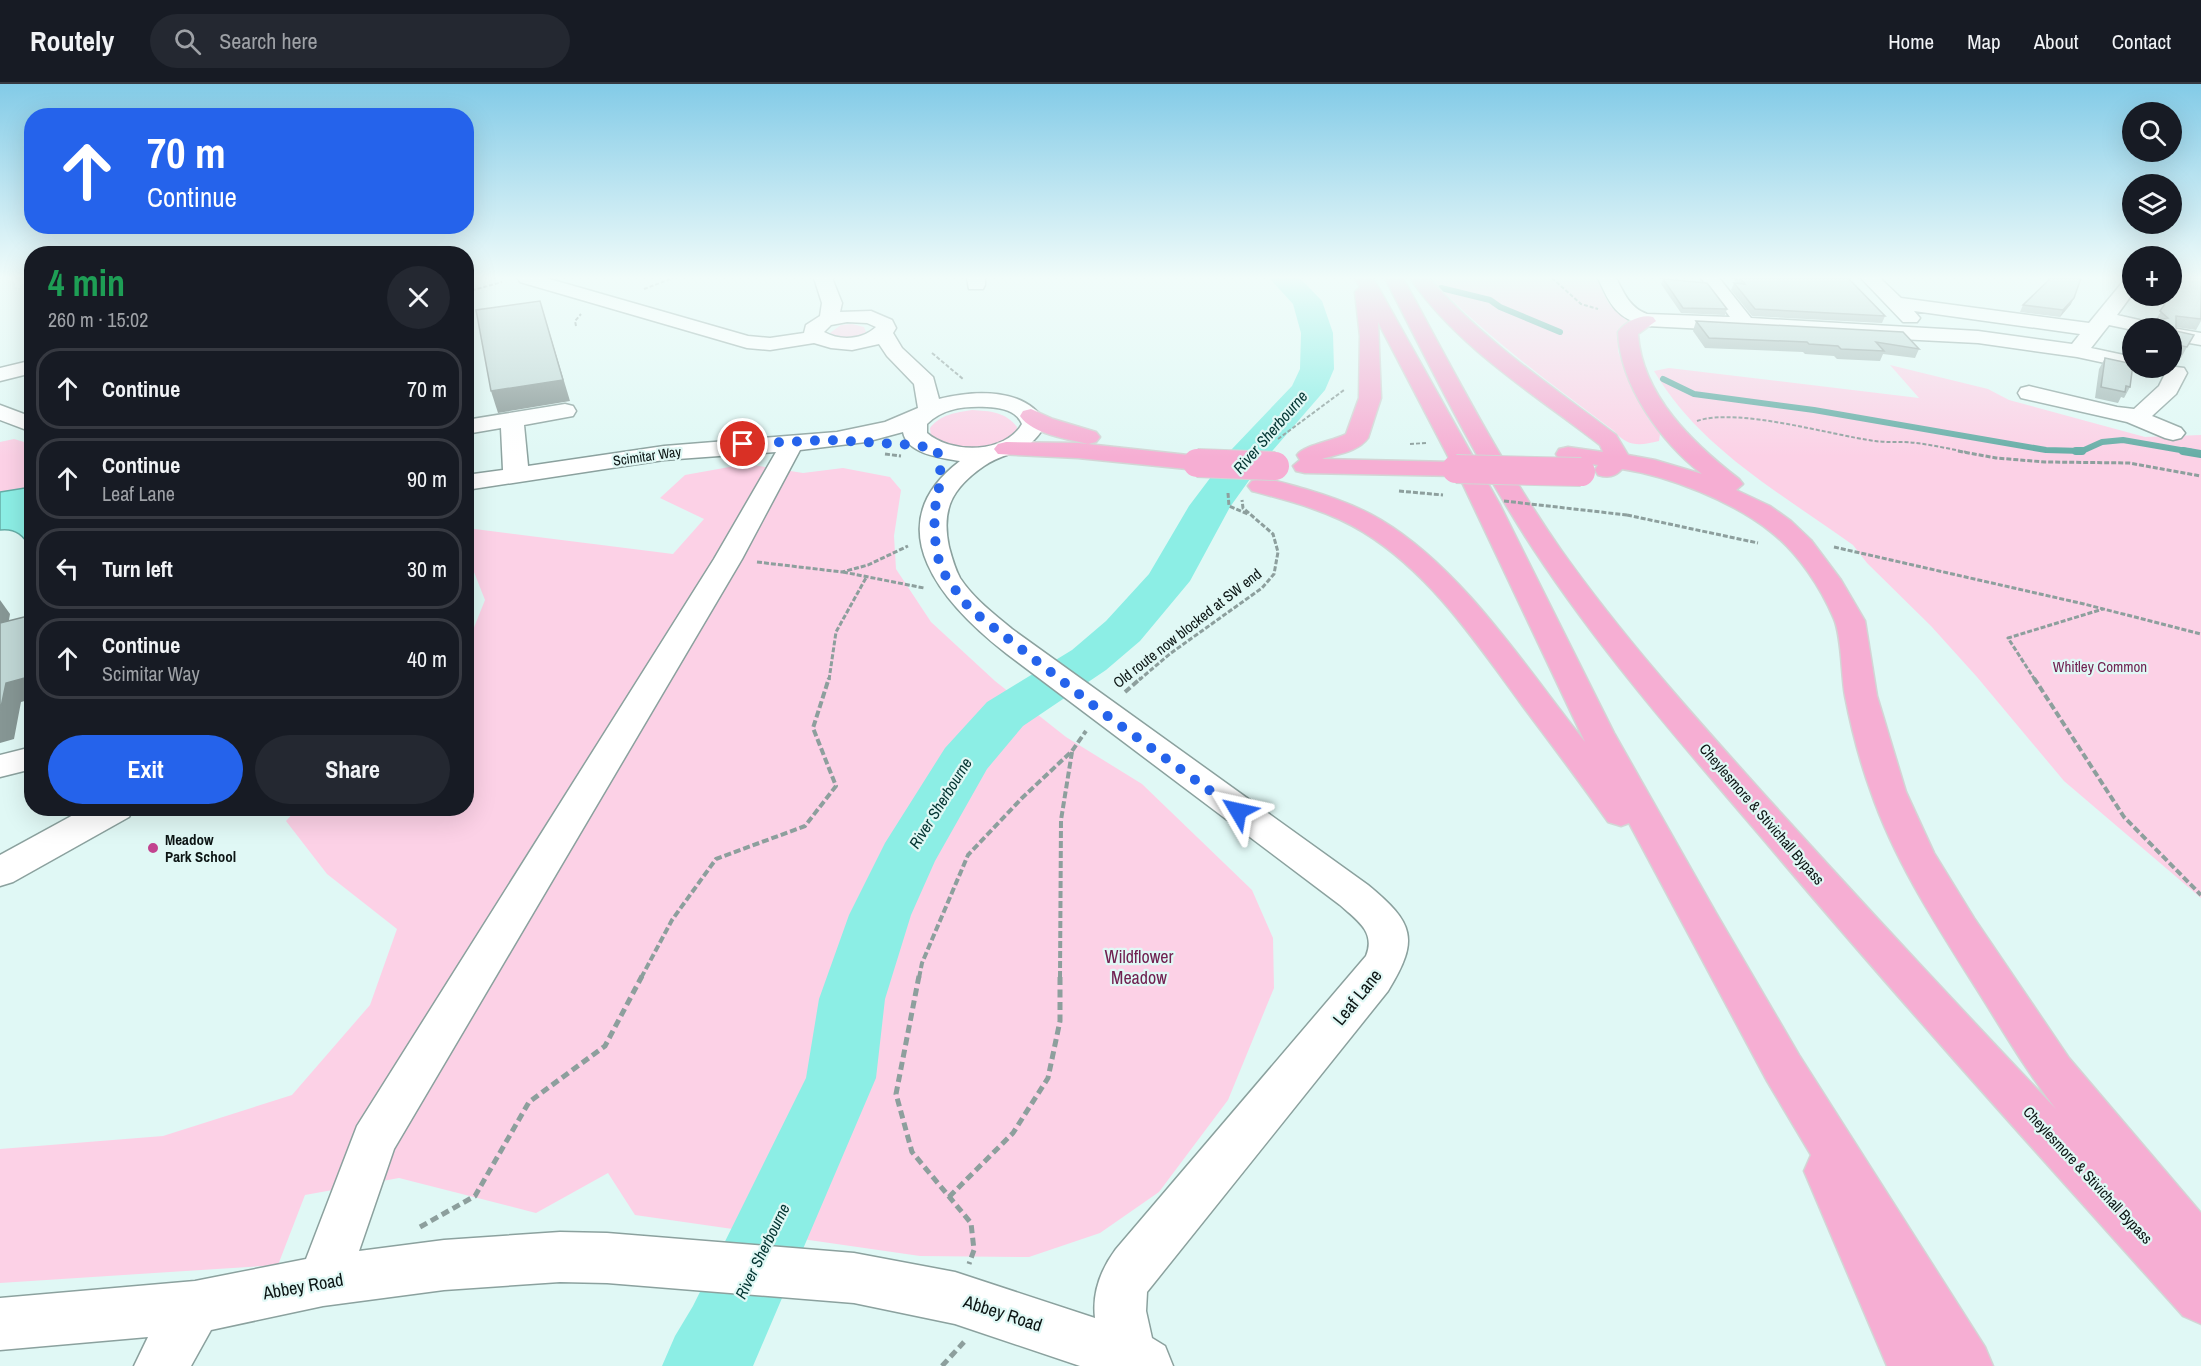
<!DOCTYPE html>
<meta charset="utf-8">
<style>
:root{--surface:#171b24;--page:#242831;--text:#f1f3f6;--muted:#9ea1a6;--line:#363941;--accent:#2563eb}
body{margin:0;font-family:"Archivo Narrow",sans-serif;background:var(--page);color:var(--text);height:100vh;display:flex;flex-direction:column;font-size:22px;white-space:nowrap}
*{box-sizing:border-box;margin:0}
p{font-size:20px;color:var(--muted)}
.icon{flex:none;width:33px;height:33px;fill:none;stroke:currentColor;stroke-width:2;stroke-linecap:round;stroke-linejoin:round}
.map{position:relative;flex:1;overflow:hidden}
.details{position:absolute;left:24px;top:162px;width:450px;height:570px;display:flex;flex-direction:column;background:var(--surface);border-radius:24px;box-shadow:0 6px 24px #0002}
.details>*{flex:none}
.banner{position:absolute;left:24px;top:24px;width:450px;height:126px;border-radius:24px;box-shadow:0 6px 24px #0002;background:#2563eb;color:#fff;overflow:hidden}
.fabs{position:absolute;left:2122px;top:18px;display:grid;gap:12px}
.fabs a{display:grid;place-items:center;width:60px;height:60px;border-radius:50%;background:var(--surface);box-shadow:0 6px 24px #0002;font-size:30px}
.pin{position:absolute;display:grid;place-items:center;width:51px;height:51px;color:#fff;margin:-26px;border:3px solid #fff;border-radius:50%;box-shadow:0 2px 6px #0007}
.me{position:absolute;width:66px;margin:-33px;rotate:306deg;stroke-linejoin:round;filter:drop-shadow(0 0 4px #0008)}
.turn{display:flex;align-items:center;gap:21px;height:126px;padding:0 24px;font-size:27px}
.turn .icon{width:78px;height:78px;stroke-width:2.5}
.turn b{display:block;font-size:42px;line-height:51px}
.round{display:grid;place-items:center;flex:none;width:63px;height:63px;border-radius:32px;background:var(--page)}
.headline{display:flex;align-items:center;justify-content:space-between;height:102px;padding:0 24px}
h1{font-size:36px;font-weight:800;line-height:45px;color:#1e9e55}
.action{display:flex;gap:12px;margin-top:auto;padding:12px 24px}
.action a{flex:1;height:69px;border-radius:36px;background:var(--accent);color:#fff;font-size:24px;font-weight:800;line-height:69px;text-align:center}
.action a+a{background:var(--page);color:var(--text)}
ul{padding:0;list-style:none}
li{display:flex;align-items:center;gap:18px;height:81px;margin:0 12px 9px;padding:0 12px;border:3px solid var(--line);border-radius:24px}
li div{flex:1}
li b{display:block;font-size:22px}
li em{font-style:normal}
header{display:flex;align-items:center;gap:36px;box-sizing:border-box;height:84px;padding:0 30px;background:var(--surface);border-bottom:2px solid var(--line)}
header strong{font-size:28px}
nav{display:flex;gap:33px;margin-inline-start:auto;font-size:21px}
.search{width:420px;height:54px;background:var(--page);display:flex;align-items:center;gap:15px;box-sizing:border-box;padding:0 21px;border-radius:33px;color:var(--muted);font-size:22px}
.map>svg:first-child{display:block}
.green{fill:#fcd1e6}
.water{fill:#8ceee5;stroke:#66ada6;stroke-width:1.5}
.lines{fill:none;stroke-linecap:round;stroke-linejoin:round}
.stream-far1{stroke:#66ada6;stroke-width:6}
.stream{stroke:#66ada6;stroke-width:8}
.river{fill:#8ceee5;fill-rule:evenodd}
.minor-casing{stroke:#8ba19e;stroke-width:3}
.highway-casing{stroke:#d3d5d5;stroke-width:3}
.path-far3{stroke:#8d9f9d;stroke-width:2;stroke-dasharray:4 2;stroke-linecap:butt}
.path-far2{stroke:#8d9f9d;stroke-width:3;stroke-dasharray:5 2;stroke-linecap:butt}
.path-far1{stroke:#8d9f9d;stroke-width:4;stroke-dasharray:7 3;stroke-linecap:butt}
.path{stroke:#8d9f9d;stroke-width:5;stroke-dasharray:8 4.5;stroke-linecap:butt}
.minor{fill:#fff;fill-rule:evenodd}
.highway{fill:#f6aed3;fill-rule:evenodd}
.highway-bridge-casing{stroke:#d3d5d5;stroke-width:30;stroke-linecap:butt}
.path-bridge{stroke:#8d9f9d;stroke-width:3;stroke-dasharray:5 2;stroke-linecap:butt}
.highway-bridge{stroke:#f6aed3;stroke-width:28}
.wall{fill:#a4b8b6}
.shaded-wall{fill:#869694}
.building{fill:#bfd6d4;stroke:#869694;stroke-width:1.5}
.route{stroke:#2563eb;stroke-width:10;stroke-dasharray:0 18}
.poi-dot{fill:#c2438f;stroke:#e0f8f5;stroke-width:2}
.labels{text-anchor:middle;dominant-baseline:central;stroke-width:4.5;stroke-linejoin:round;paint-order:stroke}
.far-street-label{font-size:14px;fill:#0c1514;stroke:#e0f8f5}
.street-label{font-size:15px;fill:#0c1514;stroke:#e0f8f5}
.park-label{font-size:15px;fill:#702151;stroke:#e0f8f5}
.poi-label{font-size:15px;font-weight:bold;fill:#0c1514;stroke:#e0f8f5;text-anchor:start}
.water-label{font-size:16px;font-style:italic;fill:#043532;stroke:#e0f8f5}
.near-park-label{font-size:18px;fill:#702151;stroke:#e0f8f5}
.near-street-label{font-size:18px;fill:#0c1514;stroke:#e0f8f5}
</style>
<header>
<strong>Routely</strong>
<div class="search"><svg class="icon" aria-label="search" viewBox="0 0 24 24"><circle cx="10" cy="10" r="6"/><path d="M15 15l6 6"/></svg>Search here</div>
<nav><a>Home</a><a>Map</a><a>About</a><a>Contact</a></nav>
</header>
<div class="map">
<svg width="2201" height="1282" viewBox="0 0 2201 1282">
<rect width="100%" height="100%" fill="#e0f8f5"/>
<g class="green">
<path d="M1430,194h167c8,19 13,35 35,42l-13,8 -1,23 9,27 14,20 7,20 12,16 -1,7c-20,5 -31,6 -45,-10 -64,-48 -129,-95 -184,-153z"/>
<path d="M852,240l12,3 2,5c-10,7 -22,7 -33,5l-3,-4 11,-8z"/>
<path d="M1890,281l98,24 21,11 136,37 56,-2v463l-137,-117 -87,-104 -46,-51 -64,-63 -14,-18c-71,-51 -153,-96 -199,-174l15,-3 250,30z"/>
<path d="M972,326c18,1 34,2 45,17 -4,24 -55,25 -74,18 -4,-2 -8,-6 -12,-8l-1,-9c11,-14 25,-15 42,-18z"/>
<path d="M14,355l17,5v43l-31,5v-50z"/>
<path d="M746,380l57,9 40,-5 47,9 11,13 -7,46 2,33 35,53 64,59 71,56 76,47 110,106 21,48 1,50 -46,112 -69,92 -59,41 -71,24 -109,-1 -285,-41 -27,-42 -72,40 -137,-35 -94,17 -27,70 -278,18v-134l163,-13 129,-41 78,-90 27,-76 -70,-55 -41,-53 11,-12 169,-1 1,-163 18,-45 -13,-33h-5v-39l206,26 31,-35 -44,-21 25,-23z"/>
</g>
<path class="water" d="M31,403h1l-1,62c-7,-13 -15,-21 -31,-19v-38z"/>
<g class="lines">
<g class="stream-far1">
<path d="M1441,204l49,12 10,7 60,25"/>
<path d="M1663,295l31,15 120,16 232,40 36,1 20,-9 21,-2 69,12"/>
</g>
<g class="stream">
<path d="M2076,367h6"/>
<path d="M2183,367l18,3"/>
</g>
<path class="river" d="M1269,194h31l22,23 11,32 1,36 -9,21 -65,75 -30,42 -40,74 -50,60 -34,29 -83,56 -36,43 -52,92 -24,54 -26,84 -9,79 -123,288h-91l13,-30 18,-30 113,-228 13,-79 30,-84 36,-72 60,-95 42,-46 85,-52 34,-29 43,-47 40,-68 43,-57 60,-63 8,-17 1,-36 -8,-29z"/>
<defs>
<g id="minor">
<path d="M518,194h28l202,58 22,2 34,-5 2,-8 14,-9 2,-13 -8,-25h18l10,25 -2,9 31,-1 21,9 4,8 -3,5 9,15 31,29 6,22c35,-9 88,-12 107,25 -20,34 -35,24 -62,42 -32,22 -43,43 -35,81 3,11 6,22 11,31 13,20 34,36 52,51l356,256c46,38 52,54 20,106l-241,301 -1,19 6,27 13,8 8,20h-93l-125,-42 -101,-21 -247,-20 -47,-1 -116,8 -121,16 -112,24 -20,36h-57l14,-29 -148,13v-52l195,-17 111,-22 51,-133 357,-567 62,-107 -112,8 -198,30v-15l37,-5 -2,-42 -35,6v-14l99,-16 8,2 3,5 -3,5 -49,9 4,41 136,-20 173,-14 48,-10 33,-14 -4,-24 -27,-28 -8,-12 -27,6 -21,-2 -17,-5 -44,7 -23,-2 -227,-66zM847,238l20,1 9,4c-14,13 -36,14 -52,5l7,-7zM987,323c14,1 29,3 35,17 -17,30 -71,30 -95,9v-9c16,-16 38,-18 60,-17zM903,348c4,22 38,26 57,29 -87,66 -15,145 47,193l333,251c17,15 36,27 26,51l-250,293c-15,20 -24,44 -21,69l-140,-46 -101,-19 -247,-20 -47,-1 -116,8 -85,11 35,-102 348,-590 58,-109 66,-8z"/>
<path d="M967,194h18v7l-2,4h-14z"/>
<path d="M1598,194h18c8,15 14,30 31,36l83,3 -29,-39h18l32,40 227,13 94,13 8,-10 -166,-23 6,7 -3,4h-14l-42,-44h19l21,20 188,25 37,-45h7v15l-16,22 40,9 3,4 -27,2 -24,-5 -18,23 42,9v11h7l-7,1 -56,-12 -99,-14 -331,-17c-30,-7 -37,-21 -49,-48z"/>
<path d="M2170,244h2l29,5v12l-29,-5v-12z"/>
<path d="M25,278l7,1v10l-32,8v-13z"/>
<path d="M2176,283l8,1 3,5 -11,21 -24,22 29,12 4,5 -4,5 -8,2 -8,-2 -38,-16 -106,-24 -3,-5 3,-5 8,-2 88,21 17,2 25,-23 9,-18z"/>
<path d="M0,321l32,12v15l-32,-12z"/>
<path d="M32,663v22l-32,8v-22z"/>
<path d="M86,724h48l-5,9 -116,65 -13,4v-31z"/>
</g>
<g id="highway">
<path d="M1355,194h18l127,227 114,228 102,180 83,142 186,292 8,19h-106l-83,-195 7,-16 -44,-74 -138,-258 -8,3 -13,-4c-28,-40 -57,-78 -86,-117 -46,-63 -92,-132 -159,-173 -34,-21 -73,-31 -111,-41l-4,-5 4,-5c17,-5 37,4 53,8 27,8 53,17 76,31 82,49 145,148 204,222l-126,-266 -154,-3 -9,-2 -3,-5 7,-6 -3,-5c7,-10 36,-14 49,-21l13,-36 1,-62 -5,-44 5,-5zM1378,238l73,140 -129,-3c15,-5 36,-7 46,-21l13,-40z"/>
<path d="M1385,194h18c50,92 98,186 158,272 61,86 131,164 201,242 97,107 195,213 294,317 -30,-38 -54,-80 -80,-121 -39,-62 -81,-126 -105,-196 -11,-30 -20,-65 -26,-96 -4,-22 -3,-58 -11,-77 -13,-31 -36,-66 -63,-87 -37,-30 -102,-56 -149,-63 -7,8 -14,9 -24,6l-3,-5 3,-5 -39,-6 -3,-5 3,-5 9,-2 35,5 -3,-7c-66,-51 -143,-98 -190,-167h19c54,63 121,107 187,157l12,20 27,5 47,14c-41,-32 -82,-88 -84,-142 7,-10 23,-18 35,-15l3,4 -18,13c4,62 56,110 101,145l4,5 -7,6 34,16 21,15 20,19 30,40 24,41 12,75 29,96 28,61 40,65 95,140 132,155v111l-18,-8c-140,-156 -280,-311 -415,-471 -81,-95 -165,-190 -234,-295 -57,-87 -102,-180 -149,-272z"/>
<path d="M1031,325l22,10 43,13 4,5 -4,5 -8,2c-20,-5 -56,-10 -68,-28l3,-5z"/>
<path d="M1006,358l72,1 119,13 9,2 3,5 -3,5 -9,2 -119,-12 -80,-4 -4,-5 4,-5z"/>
</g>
</defs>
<use href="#minor" class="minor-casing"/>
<use href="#highway" class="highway-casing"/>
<g class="path-far3">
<path d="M1552,194l29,26 17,5"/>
<path d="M644,205l29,-11"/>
<path d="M466,208l36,-10"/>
<path d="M2146,214l25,5"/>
<path d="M576,242l-1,-5 6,-7"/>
<path d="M932,269l31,26"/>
<path d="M1697,337c41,-14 133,14 178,20 13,2 28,0 41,2 17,2 34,6 50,9"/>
<path d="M1278,355l66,-49"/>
<path d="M1410,360l16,-1"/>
</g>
<g class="path-far2">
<path d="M1958,367l38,7 49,4 84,1 72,13"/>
<path d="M885,370l16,2"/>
<path d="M1228,409l1,13 19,8"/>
<path d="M1627,431l131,28"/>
<path d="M1834,463l250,57 117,30"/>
<path d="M757,478l85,10 26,-7 40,-19"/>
<path d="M843,488l81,16"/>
<path d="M829,596l7,-48 31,-56"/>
<path d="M1139,596l32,-27 91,-65 12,-14 4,-22 -5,-18 -30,-26 -1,-8"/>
<path d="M2035,596l-27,-42 95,-29"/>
</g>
<g class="path-far1">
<path d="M2034,594l90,139 77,78"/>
<path d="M1125,608l16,-14"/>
<path d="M641,894l31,-58 44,-61 89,-33 31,-40 -23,-58 16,-50"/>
<path d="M919,894l3,-15 46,-108 54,-57 50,-47 14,-20"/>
<path d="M1060,894l1,-158 11,-68"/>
</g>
<g class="path">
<path d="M919,892l-23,118 16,58 59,71 3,27 -5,14"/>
<path d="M949,1113l64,-64 35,-55 12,-57v-45"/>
<path d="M420,1143l55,-31 54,-94 76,-56 37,-70"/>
<path d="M942,1282l22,-24"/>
</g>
<use href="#minor" class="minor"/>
<use href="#highway" class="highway"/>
<defs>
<g id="highway-bridge">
<path d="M1197,379l78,3"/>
<path d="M1456,385l125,3"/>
</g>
</defs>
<use href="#highway-bridge" class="highway-bridge-casing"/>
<g class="path-bridge">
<path d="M1399,407l44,4"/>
<path d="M1504,417l123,14"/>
</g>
<use href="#highway-bridge" class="highway-bridge"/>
</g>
<g class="wall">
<path d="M1733,194h115l37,38 -3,7 -130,-7 -21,-26 3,-7h3z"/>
<path d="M2172,194h29v43l-5,9 -20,-3v4l11,16 -6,11 -9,-2v-28l-17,-7 13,-21 -10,-2 1,-2h13z"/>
<path d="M1663,195l64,30 -2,6 -44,-2 -20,-29z"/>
<path d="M2071,220l-11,13 -40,-5 3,-7z"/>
<path d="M1696,237l207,11 16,17 -4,9 -32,-4 -3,7 -43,-2 -3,-3 -29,-2 -2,-2 -98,-4 -12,-17z"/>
<path d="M2105,274l25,29 -6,11 -3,-1 -3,6 -23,-5 4,-29z"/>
</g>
<g class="shaded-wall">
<path d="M2074,214l-3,6 -11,13 3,-7z"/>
<path d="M540,217l30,100 -72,12 -7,-22z"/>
<path d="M0,516l10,14 -5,30 -5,-7z"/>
<path d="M28,532l4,5v11l-5,-7z"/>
<path d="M32,592v23l-11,3 -7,37 -14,4v-31l6,-29z"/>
</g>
<g class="building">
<path d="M1740,194h108l37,38 -130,-7 -21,-26 11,1z"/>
<path d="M2051,194h30l-7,20 -11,12 -40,-5z"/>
<path d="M2172,194h29v41l-25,-3v15l18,4 -7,12 -15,-3v-16h-23l5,-7 14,-3 -8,-7 10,-15h2v-3l2,-3 -2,-1z"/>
<path d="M1663,195l44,4 20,26 -44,-1z"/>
<path d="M540,217l23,79 -72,11 -15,-81z"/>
<path d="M1696,237l207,11 16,17 -43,-7 8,9 -43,-2 -3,-3 -29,-2 -2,-2 -98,-4z"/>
<path d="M2105,274l28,6 -3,23 -4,-1 -1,6 -24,-5z"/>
<path d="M28,532l-1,9 5,-1v52l-26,7 -6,29v-89z"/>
</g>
<linearGradient id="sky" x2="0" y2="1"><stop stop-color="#83cbe7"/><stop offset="0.52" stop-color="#f1fcfa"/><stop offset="1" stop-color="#f1fcfa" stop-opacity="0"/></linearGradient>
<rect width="2201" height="373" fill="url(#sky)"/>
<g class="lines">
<path class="route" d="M743,360l85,-4 87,5 21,4 5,11 -3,40 -4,9 1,30 4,23 8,17 23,30 132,103 136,99"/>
</g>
<circle class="poi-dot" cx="153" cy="764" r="6"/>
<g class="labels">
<g class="far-street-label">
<text transform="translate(647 372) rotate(-8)">Scimitar Way</text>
</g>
<g class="street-label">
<text transform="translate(1187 544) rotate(-38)">Old route now blocked at SW end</text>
<text transform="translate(1762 730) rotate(49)">Cheylesmore &amp; Stivichall Bypass</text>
<text transform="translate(2088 1091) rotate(47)">Cheylesmore &amp; Stivichall Bypass</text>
</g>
<g class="park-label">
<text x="2100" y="582">Whitley Common</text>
</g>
<g class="poi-label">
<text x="165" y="755">Meadow<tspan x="165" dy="17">Park School</tspan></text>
</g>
<g class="water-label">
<text transform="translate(1270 348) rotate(-49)">River Sherbourne</text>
<text transform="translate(940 719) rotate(-58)">River Sherbourne</text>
<text transform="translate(762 1167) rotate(-64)">River Sherbourne</text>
</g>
<g class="near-park-label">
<text x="1139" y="872">Wildflower<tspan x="1139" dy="21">Meadow</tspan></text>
</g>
<g class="near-street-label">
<text transform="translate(1357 913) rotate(-51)">Leaf Lane</text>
<text transform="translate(303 1202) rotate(-10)">Abbey Road</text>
<text transform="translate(1003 1229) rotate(18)">Abbey Road</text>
</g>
</g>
</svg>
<div class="fabs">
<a><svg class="icon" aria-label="search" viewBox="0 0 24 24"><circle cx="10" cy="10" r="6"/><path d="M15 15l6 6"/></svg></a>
<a><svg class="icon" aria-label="layers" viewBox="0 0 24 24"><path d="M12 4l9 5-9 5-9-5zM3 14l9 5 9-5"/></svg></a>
<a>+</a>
<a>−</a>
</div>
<div class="pin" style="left:743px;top:360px;background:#d93025"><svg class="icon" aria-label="arrive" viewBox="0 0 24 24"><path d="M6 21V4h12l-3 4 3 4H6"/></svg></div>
<svg class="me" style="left:1238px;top:727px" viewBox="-20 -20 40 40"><path d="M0-17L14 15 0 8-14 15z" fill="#2563eb" stroke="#fff" stroke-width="4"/></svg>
<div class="banner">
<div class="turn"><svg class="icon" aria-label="ahead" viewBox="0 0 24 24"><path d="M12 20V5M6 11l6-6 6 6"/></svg><div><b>70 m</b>Continue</div></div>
</div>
<section class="details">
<div class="headline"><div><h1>4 min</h1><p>260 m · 15:02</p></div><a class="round"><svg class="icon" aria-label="close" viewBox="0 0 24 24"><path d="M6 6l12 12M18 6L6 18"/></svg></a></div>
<ul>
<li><svg class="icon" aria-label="ahead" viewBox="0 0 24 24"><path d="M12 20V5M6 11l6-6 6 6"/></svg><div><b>Continue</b></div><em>70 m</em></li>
<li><svg class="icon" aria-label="ahead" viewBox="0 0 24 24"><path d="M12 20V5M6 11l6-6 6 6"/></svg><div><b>Continue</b><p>Leaf Lane</p></div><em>90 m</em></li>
<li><svg class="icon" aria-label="left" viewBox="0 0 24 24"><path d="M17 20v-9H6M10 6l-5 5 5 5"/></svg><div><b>Turn left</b></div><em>30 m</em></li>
<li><svg class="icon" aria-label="ahead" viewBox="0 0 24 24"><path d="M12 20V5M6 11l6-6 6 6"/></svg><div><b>Continue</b><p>Scimitar Way</p></div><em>40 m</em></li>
</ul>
<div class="action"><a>Exit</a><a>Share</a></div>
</section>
</div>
